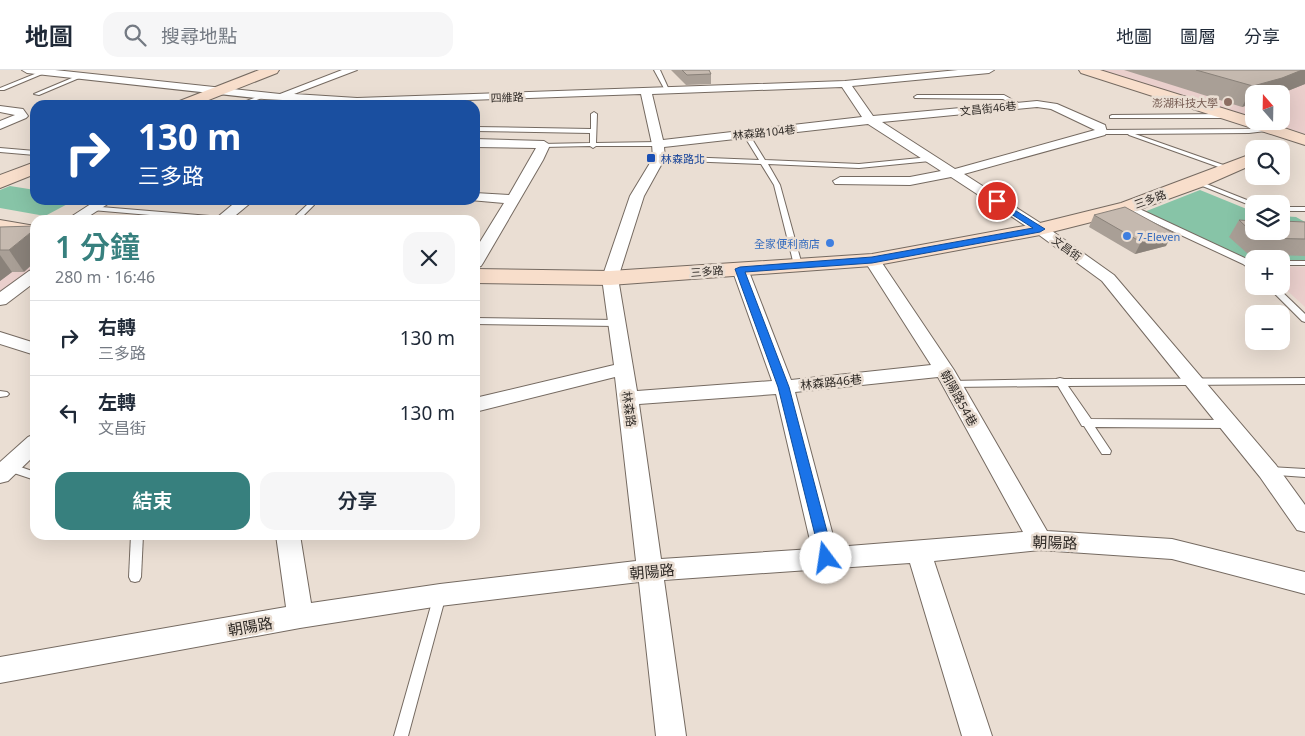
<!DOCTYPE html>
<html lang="zh-TW">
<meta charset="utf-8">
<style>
:root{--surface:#fff;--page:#f6f6f7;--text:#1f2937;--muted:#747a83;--line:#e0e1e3;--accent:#37807e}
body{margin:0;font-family:"Noto Sans","Noto Sans TC",sans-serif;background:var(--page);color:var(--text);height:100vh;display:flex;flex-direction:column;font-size:19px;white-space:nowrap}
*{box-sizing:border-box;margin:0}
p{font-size:16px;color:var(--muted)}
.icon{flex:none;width:28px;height:28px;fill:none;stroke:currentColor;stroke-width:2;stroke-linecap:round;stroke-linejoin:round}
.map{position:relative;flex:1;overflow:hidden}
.details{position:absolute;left:30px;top:145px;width:450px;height:325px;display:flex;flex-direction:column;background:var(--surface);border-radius:15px;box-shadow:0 5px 20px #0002}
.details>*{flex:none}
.guide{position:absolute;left:30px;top:30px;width:450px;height:105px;border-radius:15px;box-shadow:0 5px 20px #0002;background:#1a4fa0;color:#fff;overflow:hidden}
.needle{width:32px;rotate:340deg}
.controls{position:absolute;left:1245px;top:15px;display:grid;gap:10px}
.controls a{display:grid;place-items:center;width:45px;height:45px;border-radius:10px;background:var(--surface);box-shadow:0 5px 20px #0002;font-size:25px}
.pin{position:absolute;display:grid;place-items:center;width:42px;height:42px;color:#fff;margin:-21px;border:2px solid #fff;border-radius:50%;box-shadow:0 1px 5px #0007}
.me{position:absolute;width:55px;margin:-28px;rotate:346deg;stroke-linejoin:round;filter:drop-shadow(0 0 4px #0008)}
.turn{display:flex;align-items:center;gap:18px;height:105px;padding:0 25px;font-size:22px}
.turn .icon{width:65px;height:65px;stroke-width:2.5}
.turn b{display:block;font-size:35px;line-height:42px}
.round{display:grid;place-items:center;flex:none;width:52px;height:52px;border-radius:15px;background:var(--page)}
.summary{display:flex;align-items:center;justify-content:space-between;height:85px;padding:0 25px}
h1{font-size:30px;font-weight:600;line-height:38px;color:var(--accent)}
.primary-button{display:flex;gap:10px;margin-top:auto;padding:10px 25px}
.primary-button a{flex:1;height:58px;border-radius:15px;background:var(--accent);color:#fff;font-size:20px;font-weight:600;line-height:58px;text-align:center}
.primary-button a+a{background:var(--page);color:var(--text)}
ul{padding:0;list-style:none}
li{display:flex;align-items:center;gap:15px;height:75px;padding:0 25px;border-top:1px solid var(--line)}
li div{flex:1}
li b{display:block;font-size:19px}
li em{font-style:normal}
header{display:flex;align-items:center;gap:30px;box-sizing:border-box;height:70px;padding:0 25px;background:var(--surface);border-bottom:1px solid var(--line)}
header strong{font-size:24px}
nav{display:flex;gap:28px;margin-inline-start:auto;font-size:18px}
.search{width:350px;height:45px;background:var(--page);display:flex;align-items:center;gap:12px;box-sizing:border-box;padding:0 18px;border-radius:15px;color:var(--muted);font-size:19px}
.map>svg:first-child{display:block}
.education{fill:#eacfcc}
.green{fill:#87c4a7}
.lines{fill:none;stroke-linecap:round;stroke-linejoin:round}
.lane-casing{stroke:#756a61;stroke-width:2}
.street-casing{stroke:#756a61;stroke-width:2}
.secondary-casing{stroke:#756a61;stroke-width:2}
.lane{fill:#fff;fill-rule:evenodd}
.street{fill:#fff;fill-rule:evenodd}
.secondary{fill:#f8decb;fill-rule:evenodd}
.wall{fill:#a99f96}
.shaded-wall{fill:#8a827a}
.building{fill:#c5b9af;stroke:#8a827a}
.route{fill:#1a73e8;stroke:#114b97}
.education-dot{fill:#8d6e63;stroke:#eaded3;stroke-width:2}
.transit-dot{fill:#1a4fb4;stroke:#eaded3;stroke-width:2}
.shop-dot{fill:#3f7fe0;stroke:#eaded3;stroke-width:2}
.labels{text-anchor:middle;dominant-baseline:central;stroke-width:5;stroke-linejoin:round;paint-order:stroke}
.far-street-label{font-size:11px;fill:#2f2a26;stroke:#eaded3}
.far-education-label{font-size:11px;fill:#785e54;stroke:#eaded3;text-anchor:end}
.far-transit-label{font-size:11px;fill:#164399;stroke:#eaded3;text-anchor:start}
.far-shop-label{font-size:11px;fill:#366cbe;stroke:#eaded3;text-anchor:start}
.street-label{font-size:12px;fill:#2f2a26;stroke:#eaded3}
.near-street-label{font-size:15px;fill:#2f2a26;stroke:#eaded3}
</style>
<header>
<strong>地圖</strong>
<div class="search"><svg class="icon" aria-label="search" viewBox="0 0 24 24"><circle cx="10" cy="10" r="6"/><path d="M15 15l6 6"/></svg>搜尋地點</div>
<nav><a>地圖</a><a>圖層</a><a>分享</a></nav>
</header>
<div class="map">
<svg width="1305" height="666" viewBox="0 0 1305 666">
<rect width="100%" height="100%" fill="#eaded3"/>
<g class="education">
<path d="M1099,0h206v64l-40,-13h16v-27h-27v24z"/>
<path d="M0,169l35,5v24l-35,26z"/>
<path d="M1281,196l24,1v40l-24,-22z"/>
</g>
<g class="green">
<path d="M10,116l25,4v10h40l-30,16 -45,-8v-18z"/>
<path d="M1200,120l54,22v19h27v-15l15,1 9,5v39l-24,-1v-1l-32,1 -105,-48z"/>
</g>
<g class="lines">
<defs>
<g id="lane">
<path d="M654,0h6l10,22h-4z"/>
<path d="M42,1l5,1 -43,18h-4v-2z"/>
<path d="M79,5l5,1 -45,19 -5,-1z"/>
<path d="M262,25l5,1 -23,9h-8z"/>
<path d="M917,25h87l18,10 -5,1 -14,-7 -88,-1 -1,-1z"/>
<path d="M594,42l3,2 -1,29 62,-1 3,2 -3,2h-62l-3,2 -3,-2 -46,1 -3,-2 1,-1 48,-1v-10l-115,-2v-4l116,2v-15z"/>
<path d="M1112,45l114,-1 3,2 -3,2h-116v-2z"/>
<path d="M1271,57l2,1v2l-24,3 -114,1 94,33 1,1 -3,2 -98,-35 -1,-1h-27l-3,-2 3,-2 148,-1z"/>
<path d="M746,62l3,2 16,26 94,4 71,-7 3,2 -3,2 -71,7 -91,-4 12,21 22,80 -4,2 -4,-2 -20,-80 -13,-21 -102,-4 -3,-2 3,-2 100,4 -16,-26z"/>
<path d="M0,78l35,3v4l-35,-3z"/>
<path d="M1197,110l2,1 58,23h-3v3l-2,-1 -57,-23 -1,-1z"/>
<path d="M308,134l6,1 -15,15h-8z"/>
<path d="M1125,135h6l118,55 5,5v7l-11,-8 -118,-55z"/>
<path d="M89,136l133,11 4,2 -18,1 -116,-10 -4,-2z"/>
<rect x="1281" y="137" width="24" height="4"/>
<rect x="1281" y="191" width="24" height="4"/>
<path d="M1267,216h9l29,28v8l-3,-1z"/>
<path d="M475,248l141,2 4,3 -4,3 -141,-2z"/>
<path d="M1060,308l4,1 241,-1v6l-237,2 23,33 138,1 5,4 -5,4 -134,-1 16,24 -1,3h-8l-18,-28h-2l-24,-40 -108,1 -5,-3 5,-3 106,-2z"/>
<path d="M0,321l7,1 2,2 -2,2 -7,1z"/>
<path d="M9,393l26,9v8l-30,-10 -1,-3 1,-3z"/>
<path d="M1268,397l37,2v8l-41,-3 -2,-3 2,-3z"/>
<path d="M131,465h12l-2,42 -2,4 -4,1 -4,-1 -2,-4z"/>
<path d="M440,519l5,2 1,4 -38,141h-14l40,-141 1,-4z"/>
</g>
<g id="street">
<path d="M22,0h33l225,24 62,-24h15l-63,24 63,4 488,-17 113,-11h36l-5,3 -137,13 21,30 164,-15 20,3 48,21 2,7 -2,3 -141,39 81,52 69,49 162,190 29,40v27l-8,-2 -37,-53 -158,-196 -67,-49 -84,-55 -41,8 -75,-1 -2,-3 7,-4h70l31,-6 -73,-47 -204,23 1,11 -21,38 -26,82 19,113 135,-10 -40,-112 2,-3h12l2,3 43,111 140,-15 -67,-105 2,-3h12l76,113 93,161 125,8 133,33v22l-133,-35 -132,-9 -106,11 58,175h-30l-52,-173 -246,17 22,156h-30l-17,-154 -199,24 -140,22 -300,55v-26l286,-50 -10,-72h24l11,68 129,-19 196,-23 -21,-184 -140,35v-14l139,-33 -12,-87 28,-82 23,-38 -1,-14 -11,-50 -284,10 -93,-5 -237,-26zM842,17l20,30 -199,23 -11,-46zM1037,37l14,2 44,21 -140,39 -73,-47zM938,307l85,155 -187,15 -41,-155zM776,324l36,155 -151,10 -22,-155z"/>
<path d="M0,36l23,3 5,7 -2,2 -26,11v-8l15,-6 -15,-3z"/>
<path d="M475,69l69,2 6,4 -7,15 -60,103 -2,3 -6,2v-18l29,-47 -34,-3h5v-7l34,2 27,-47 -61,-1z"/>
<path d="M97,130h17l-31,20h-17z"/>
<path d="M238,130h16l-24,20h-16z"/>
<path d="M35,199v13l-29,22 -6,1v-13l29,-21z"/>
<path d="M0,262l35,11v12l-35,-11z"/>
<path d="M35,364v21l-27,26 -8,2v-21l28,-25z"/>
</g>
<g id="secondary">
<path d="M259,0h20l-2,3 -81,32h-22l3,-3z"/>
<path d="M1079,0h21l154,48v3h9l42,14v10l-224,-72z"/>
<path d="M1254,83v11l-50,22 -69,25 -95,24 -168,31 -262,19 -135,-2v-14l135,2 262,-17 168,-31 81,-20z"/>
<path d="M35,92v12l-35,14v-13z"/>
<path d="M0,150l35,6v12l-35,-6z"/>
</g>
</defs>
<use href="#lane" class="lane-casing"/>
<use href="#street" class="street-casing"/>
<use href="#secondary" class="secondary-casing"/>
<use href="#lane" class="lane"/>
<use href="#street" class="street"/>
<use href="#secondary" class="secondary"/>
</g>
<g class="wall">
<path d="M671,0h38l2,4v10l-25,1z"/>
<path d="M1124,0h181v14l-25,10h-26v9l-12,4z"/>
<path d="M1094,145l72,31 -31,8 -46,-27z"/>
<path d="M1239,150l66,2v34l-57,-2 -19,-17z"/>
<path d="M0,157l24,45h-12l-12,9z"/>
</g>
<g class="shaded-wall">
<path d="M1302,0h3v14l-25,10h-26v9l-12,4 11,-21z"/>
<path d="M35,159v33l-11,10 -15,-22z"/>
<path d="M1173,163l-7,13 -31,8 6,-12z"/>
<path d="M0,185l12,17 -12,9z"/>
</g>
<g class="building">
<path d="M682,0h27l2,4 -24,1z"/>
<path d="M1196,0h106l-20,8 -29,8z"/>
<path d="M1125,137l48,26 -32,9 -47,-27z"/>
<path d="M1239,150l15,1v10h27v-10l24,1v17l-47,-1z"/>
<path d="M35,156v3l-26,21h-9v-23z"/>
</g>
<path class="route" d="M997,129l48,30 -5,3 -168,31 -127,9 44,115 45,171 -3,5 -5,1 -4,-1 -44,-176 -43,-118 5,-2 132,-10 161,-29 -39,-25v-3z"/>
<circle class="education-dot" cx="1228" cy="32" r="5"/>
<rect class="transit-dot" x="646" y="83" width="10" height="10" rx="2.5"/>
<g class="shop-dot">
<circle cx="1127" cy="166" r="5"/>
<circle cx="830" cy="173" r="5"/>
</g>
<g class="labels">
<g class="far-street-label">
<text transform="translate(507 27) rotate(-2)">四維路</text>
<text transform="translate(988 38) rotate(-6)">文昌街46巷</text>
<text transform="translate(764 62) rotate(-6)">林森路104巷</text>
<text transform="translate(1150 129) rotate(-20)">三多路</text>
<text transform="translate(1067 178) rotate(36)">文昌街</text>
<text transform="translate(707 201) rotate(-4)">三多路</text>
</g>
<g class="far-education-label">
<text x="1218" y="32">澎湖科技大學</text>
</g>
<g class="far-transit-label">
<text x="661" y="88">林森路北</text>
</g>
<g class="far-shop-label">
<text x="1137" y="166">7-Eleven</text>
<text x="820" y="173" text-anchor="end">全家便利商店</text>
</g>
<g class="street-label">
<text transform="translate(831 312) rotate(-6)">林森路46巷</text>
<text transform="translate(959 328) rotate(61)">朝陽路54巷</text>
<text transform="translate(629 339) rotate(82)">林森路</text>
</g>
<g class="near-street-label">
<text transform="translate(1055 472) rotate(2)">朝陽路</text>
<text transform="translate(652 501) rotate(-5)">朝陽路</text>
<text transform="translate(250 556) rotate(-10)">朝陽路</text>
</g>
</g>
</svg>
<div class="controls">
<a><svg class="needle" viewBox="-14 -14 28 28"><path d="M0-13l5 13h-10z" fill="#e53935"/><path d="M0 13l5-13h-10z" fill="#747a83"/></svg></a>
<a><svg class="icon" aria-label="search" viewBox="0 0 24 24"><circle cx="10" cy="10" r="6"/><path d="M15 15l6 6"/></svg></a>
<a><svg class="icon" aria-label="layers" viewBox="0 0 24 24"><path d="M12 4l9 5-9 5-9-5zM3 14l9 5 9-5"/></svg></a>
<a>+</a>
<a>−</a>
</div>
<div class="pin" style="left:997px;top:131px;background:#d93025"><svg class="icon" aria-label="arrive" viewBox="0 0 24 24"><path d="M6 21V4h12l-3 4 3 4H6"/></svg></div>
<svg class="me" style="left:826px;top:488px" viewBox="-20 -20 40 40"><circle r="19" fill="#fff"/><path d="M0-13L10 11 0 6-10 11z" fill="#1a73e8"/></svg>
<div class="guide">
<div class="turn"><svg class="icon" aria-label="right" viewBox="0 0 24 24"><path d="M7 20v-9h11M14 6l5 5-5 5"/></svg><div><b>130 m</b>三多路</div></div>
</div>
<section class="details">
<div class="summary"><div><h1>1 分鐘</h1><p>280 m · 16:46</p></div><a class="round"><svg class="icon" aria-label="close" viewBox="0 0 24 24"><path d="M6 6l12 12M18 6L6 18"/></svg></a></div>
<ul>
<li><svg class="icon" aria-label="right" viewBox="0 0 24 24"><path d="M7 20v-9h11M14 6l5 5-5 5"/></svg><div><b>右轉</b><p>三多路</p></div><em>130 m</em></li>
<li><svg class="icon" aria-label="left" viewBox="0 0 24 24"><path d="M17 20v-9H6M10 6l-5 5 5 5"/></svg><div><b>左轉</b><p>文昌街</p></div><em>130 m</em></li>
</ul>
<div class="primary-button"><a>結束</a><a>分享</a></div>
</section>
</div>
